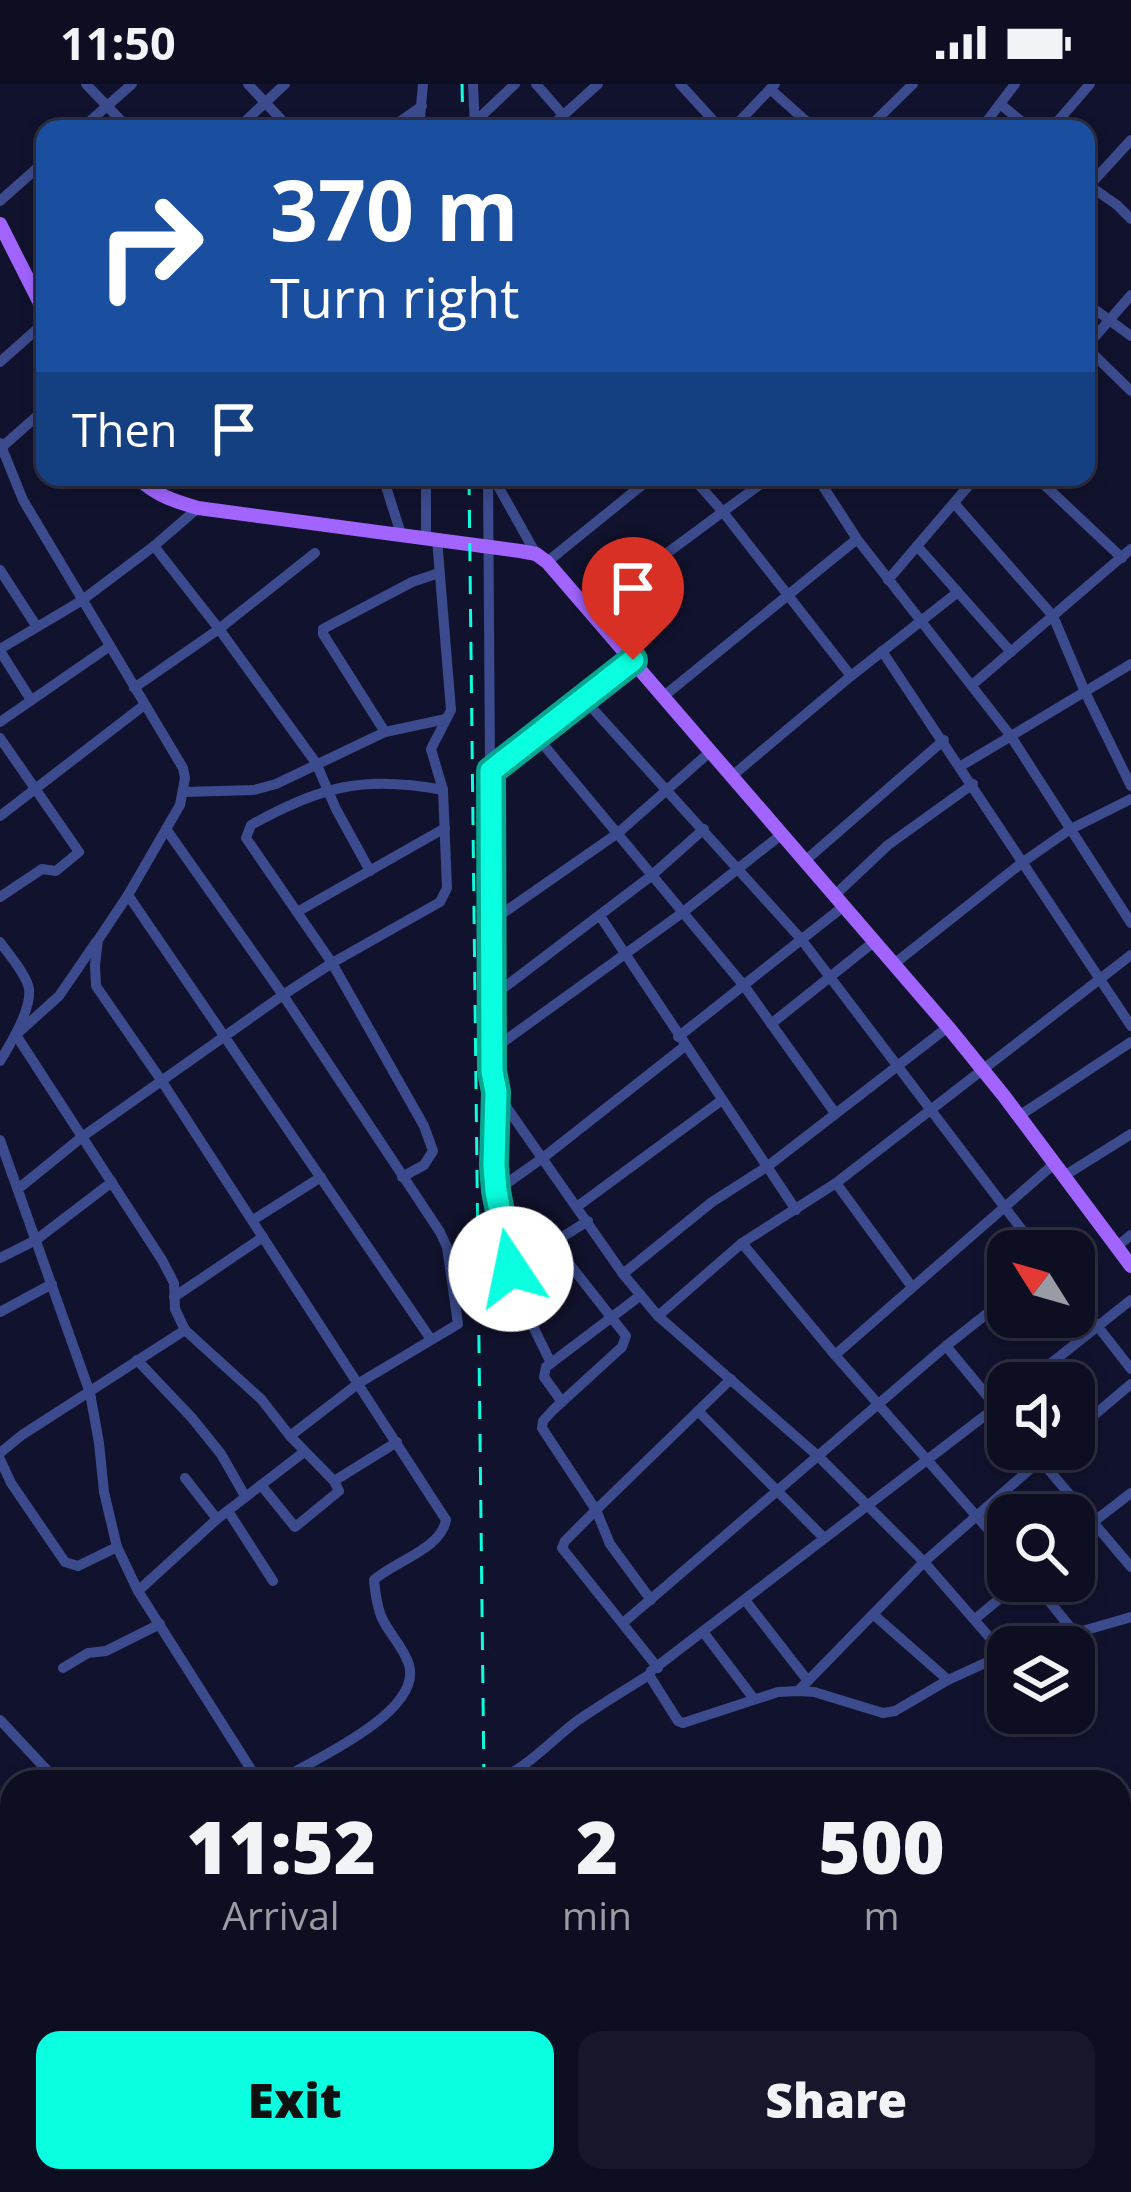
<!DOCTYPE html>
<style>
:root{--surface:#0d0e22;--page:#16172a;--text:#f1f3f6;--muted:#9a9ca5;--line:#2d2e40;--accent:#09ffdf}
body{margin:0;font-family:"Open Sans",sans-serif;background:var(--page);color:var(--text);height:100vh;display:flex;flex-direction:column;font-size:45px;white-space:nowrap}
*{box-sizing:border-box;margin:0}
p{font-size:39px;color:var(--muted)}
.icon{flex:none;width:66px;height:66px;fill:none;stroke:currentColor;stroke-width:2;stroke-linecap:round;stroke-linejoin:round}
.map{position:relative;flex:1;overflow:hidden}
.details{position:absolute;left:0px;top:1686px;width:1131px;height:423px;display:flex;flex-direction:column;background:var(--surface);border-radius:36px 36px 0 0;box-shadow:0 6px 18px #0003,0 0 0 3px var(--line)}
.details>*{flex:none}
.banner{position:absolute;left:36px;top:36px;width:1059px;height:366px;border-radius:24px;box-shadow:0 6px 18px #0003,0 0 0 3px var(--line);background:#1a4fa0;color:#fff;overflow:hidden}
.needle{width:78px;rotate:307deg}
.buttons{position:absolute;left:987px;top:1146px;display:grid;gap:24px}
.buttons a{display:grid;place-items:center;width:108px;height:108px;border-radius:24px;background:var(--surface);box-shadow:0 6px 18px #0003,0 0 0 3px var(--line);font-size:60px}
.pin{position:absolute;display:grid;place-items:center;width:102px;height:102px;color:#fff;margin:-123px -51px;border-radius:50% 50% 50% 0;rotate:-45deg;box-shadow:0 0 12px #0007}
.pin .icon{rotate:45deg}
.me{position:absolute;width:132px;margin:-66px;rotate:349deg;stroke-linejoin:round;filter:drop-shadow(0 0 9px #0008)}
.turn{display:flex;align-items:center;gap:42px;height:252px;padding:0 36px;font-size:54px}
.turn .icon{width:156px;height:156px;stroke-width:2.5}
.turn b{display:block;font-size:84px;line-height:102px}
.then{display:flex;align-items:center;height:114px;padding:0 36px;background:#0003;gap:24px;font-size:45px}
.eta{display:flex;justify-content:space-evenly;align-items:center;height:204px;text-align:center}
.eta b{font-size:72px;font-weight:800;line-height:84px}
.cta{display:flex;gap:24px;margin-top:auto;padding:24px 36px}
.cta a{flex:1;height:138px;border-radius:24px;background:var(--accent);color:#111;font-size:48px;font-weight:800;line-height:138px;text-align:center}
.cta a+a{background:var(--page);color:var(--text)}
.status{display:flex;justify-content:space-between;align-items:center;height:84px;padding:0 60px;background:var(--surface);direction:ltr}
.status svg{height:33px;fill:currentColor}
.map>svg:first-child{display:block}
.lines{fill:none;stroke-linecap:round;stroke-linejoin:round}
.minor{stroke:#3b4b8d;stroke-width:10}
.major{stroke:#a164ff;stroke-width:14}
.rail{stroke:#09ffdf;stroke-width:3;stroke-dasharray:18 15;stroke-linecap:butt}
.route-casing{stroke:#06a691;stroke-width:30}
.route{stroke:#09ffdf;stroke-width:21}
</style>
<div class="status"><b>11:50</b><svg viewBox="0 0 49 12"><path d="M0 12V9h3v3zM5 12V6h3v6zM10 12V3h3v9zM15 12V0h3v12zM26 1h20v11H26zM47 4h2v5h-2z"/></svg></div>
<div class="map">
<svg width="1131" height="2108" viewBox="0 0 1131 2108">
<rect width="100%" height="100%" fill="#11122d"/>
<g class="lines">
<g class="minor">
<path d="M86,0l43,45"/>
<path d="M248,0l42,45"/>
<path d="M473,0l2,45"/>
<path d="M536,0l28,32"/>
<path d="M680,0l41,45"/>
<path d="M770,5l45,40"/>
<path d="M1000,20l31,25"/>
<path d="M476,37l39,-37"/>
<path d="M81,45l51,-45"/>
<path d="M237,45l48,-45"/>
<path d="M389,45l33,-23"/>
<path d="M419,45l4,-45"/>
<path d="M548,45l50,-45"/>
<path d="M732,45l43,-45"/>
<path d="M867,45l46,-45"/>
<path d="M981,45l34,-45"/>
<path d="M1051,45l39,-45"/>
<path d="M1087,100l30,21 14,14"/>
<path d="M1086,105l45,-49"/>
<path d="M0,117l45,-40"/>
<path d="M1086,219l45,33"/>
<path d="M1086,263l45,-52"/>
<path d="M1086,263l45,44"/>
<path d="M0,278l45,-40"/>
<path d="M0,359l23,57 160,268 2,10 -5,27 -52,90 -30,45 -3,25 1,21 65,94 285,440c-5,29 -51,41 -72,60 1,11 3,25 7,36 7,17 23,31 28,49 14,48 -100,97 -133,117"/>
<path d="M2,363l43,-38"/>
<path d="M383,393l18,57"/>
<path d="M426,393v61"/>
<path d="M488,393l4,573 1,33 3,9 127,182 35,42 161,141 105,105 80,92"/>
<path d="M493,393l43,77"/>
<path d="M692,393l31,35 128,164"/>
<path d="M817,393l40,62 153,196 121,188"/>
<path d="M1036,393l86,81"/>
<path d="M954,419l99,113 32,76 46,94"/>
<path d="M437,455l14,171 -20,39 12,41"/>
<path d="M154,462l65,83 97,134 20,46 34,62"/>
<path d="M917,462l94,106"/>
<path d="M547,478l105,-85"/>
<path d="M0,486l37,57"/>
<path d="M888,496l88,-103"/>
<path d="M590,526l180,-133"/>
<path d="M0,565l81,-48 73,-55 44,-38"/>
<path d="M0,567l31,49"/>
<path d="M882,567l249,375"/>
<path d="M972,601l159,-136"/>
<path d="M134,604l85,-59 96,-76"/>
<path d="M664,612l193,-157"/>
<path d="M583,614l218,241 237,312"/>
<path d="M0,638l110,-76"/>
<path d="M385,648l-62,-98v-5l89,-47 27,-9"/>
<path d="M537,653l208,250 90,126"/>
<path d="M0,654l79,114 -23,19 -14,-2 -42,28"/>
<path d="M961,682l170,-102"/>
<path d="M491,687l142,-111"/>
<path d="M732,692l119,-100 107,-84"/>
<path d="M184,708l70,-2 22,-6 109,-52 61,-13"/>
<path d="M0,732l143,-110"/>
<path d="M166,745l117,166 157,237 7,15 11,77 -99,59 -69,53"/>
<path d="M806,776l138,-120"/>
<path d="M128,811l302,443"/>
<path d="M835,811l53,-50 85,-61"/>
<path d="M297,828l148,-84"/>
<path d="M600,832l196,294"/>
<path d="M493,836l125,-87 93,-82"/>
<path d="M0,858c9,13 23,28 28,43 7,19 -18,60 -28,76"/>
<path d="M894,880l129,-102 46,-32 62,-31"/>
<path d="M493,912l158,-120 53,-47"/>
<path d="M771,940l104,-83"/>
<path d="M19,948l40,-36 37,-54"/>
<path d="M16,951l146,225 12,23 1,26 10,21 76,69 29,37 44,45 5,10 -44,36 -34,-42"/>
<path d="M678,953l166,-131"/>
<path d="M492,966l190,-137 100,-79"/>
<path d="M496,1008c-7,70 2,146 27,212 8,20 19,40 28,59"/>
<path d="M1019,1032l112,-74"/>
<path d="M0,1056l90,253 9,50 5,49 13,55 21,44 121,191"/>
<path d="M1064,1092l67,-42"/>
<path d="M836,1099l76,104"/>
<path d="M18,1105l64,-52 201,-142 49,-32 108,-61 7,-14 -4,-98c-79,-15 -122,-4 -192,35l-5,13 86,125 92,163 9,25 -9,14 -22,12"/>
<path d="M496,1107l48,-34 141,-111"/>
<path d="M578,1122l144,-106"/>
<path d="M253,1136l68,-43"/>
<path d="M552,1158l74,94 -4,11 -69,63 -10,11 -1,7 54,82 14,34 41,56"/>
<path d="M742,1159l93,112 173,197"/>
<path d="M1116,1163l15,-12"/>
<path d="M0,1174l36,-18 76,-58"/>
<path d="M511,1185l77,-48"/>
<path d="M623,1190l89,-72 56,-36 180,-139"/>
<path d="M1074,1212l57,73"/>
<path d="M174,1213l89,-60"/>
<path d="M0,1228l52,-28"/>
<path d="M658,1232l84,-73 94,-60 295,-228"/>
<path d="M946,1262l62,75"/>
<path d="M835,1271l220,-192"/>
<path d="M137,1276l55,58 29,36 24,42"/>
<path d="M1026,1299l105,-83"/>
<path d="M562,1318l-18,-25 2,-10 95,-72"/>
<path d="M698,1327l126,127"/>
<path d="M1074,1348l57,-48"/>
<path d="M1031,1365l100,118"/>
<path d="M0,1369l22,-18 163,-105"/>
<path d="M0,1375l11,24 54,79 13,4 39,-19"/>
<path d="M185,1394l32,41"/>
<path d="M334,1397l63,-39"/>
<path d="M228,1427l45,70"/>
<path d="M1074,1453l57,-44"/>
<path d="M1033,1497l41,51"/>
<path d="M138,1507l79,-72 87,-67"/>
<path d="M745,1516l63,81"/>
<path d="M874,1531l74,65"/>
<path d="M975,1535l46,-38"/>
<path d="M623,1539l323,-277 62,-49"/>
<path d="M704,1549l50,66"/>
<path d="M1027,1563l104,-30"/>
<path d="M1007,1569l-59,27 -53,31 -12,2 -69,-21 -16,-1 -20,1 -95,31 -5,-2 -29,-46 2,-4 357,-273"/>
<path d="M63,1584l25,-15 18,-2 54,-27"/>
<path d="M658,1584l-96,-120 3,-7 31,-31 135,-131"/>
<path d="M798,1607l126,-129 129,-113"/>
<path d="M0,1636l58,62"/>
<path d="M188,1698l30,-7 39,5"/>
<path d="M492,1698c34,-12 57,-40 85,-61 23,-16 48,-31 72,-46"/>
<path d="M1119,1715l12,-5"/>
<path d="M0,1791l12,-8"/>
<path d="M0,1819l12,28"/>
<path d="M133,2097l6,11"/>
<path d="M219,2097l7,11"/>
<path d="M284,2097l7,11"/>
<path d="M366,2097l7,11"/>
<path d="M467,2097v11"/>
<path d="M504,2097v11"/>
<path d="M534,2097l8,11"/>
<path d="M647,2097l12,11"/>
<path d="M719,2097l12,11"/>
<path d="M62,2108l7,-11"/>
<path d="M242,2108l18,-11"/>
<path d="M768,2108l13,-11"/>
</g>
<g class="major">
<path d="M0,140l45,89"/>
<path d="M137,393c18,18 37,24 61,31l322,43 16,3 11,8 401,465 56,69 127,170"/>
</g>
<g class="rail">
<path d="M462,0l1,45"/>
<path d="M469,393l15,1305"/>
<path d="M488,2097v11"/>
</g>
</g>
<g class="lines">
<defs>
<path id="route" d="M511,1185l-15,-78 -2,-26 2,-73 -4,-21 -1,-300 142,-111"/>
</defs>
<use href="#route" class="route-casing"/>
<use href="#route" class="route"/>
</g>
</svg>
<div class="buttons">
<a><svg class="needle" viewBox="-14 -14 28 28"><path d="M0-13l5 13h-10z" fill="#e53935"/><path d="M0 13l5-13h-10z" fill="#9a9ca5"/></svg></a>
<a><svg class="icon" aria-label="sound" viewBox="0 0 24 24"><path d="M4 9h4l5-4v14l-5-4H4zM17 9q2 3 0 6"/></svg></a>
<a><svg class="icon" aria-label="search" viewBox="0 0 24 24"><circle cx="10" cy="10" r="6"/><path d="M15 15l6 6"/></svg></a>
<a><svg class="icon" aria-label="layers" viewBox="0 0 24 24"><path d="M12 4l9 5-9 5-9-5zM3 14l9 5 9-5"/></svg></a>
</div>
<div class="pin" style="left:633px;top:576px;background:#d93025"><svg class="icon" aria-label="arrive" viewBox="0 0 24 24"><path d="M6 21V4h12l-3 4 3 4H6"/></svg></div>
<svg class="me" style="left:511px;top:1185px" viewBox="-20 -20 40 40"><circle r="19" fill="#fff"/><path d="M0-13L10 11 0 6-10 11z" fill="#09ffdf"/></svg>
<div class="banner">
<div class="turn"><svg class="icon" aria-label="right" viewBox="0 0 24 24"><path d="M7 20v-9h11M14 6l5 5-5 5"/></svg><div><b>370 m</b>Turn right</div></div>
<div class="then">Then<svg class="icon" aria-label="arrive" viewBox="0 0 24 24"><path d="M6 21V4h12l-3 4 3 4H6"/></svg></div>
</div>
<section class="details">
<div class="eta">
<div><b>11:52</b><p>Arrival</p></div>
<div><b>2</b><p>min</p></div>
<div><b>500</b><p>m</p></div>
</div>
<div class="cta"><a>Exit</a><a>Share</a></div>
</section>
</div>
